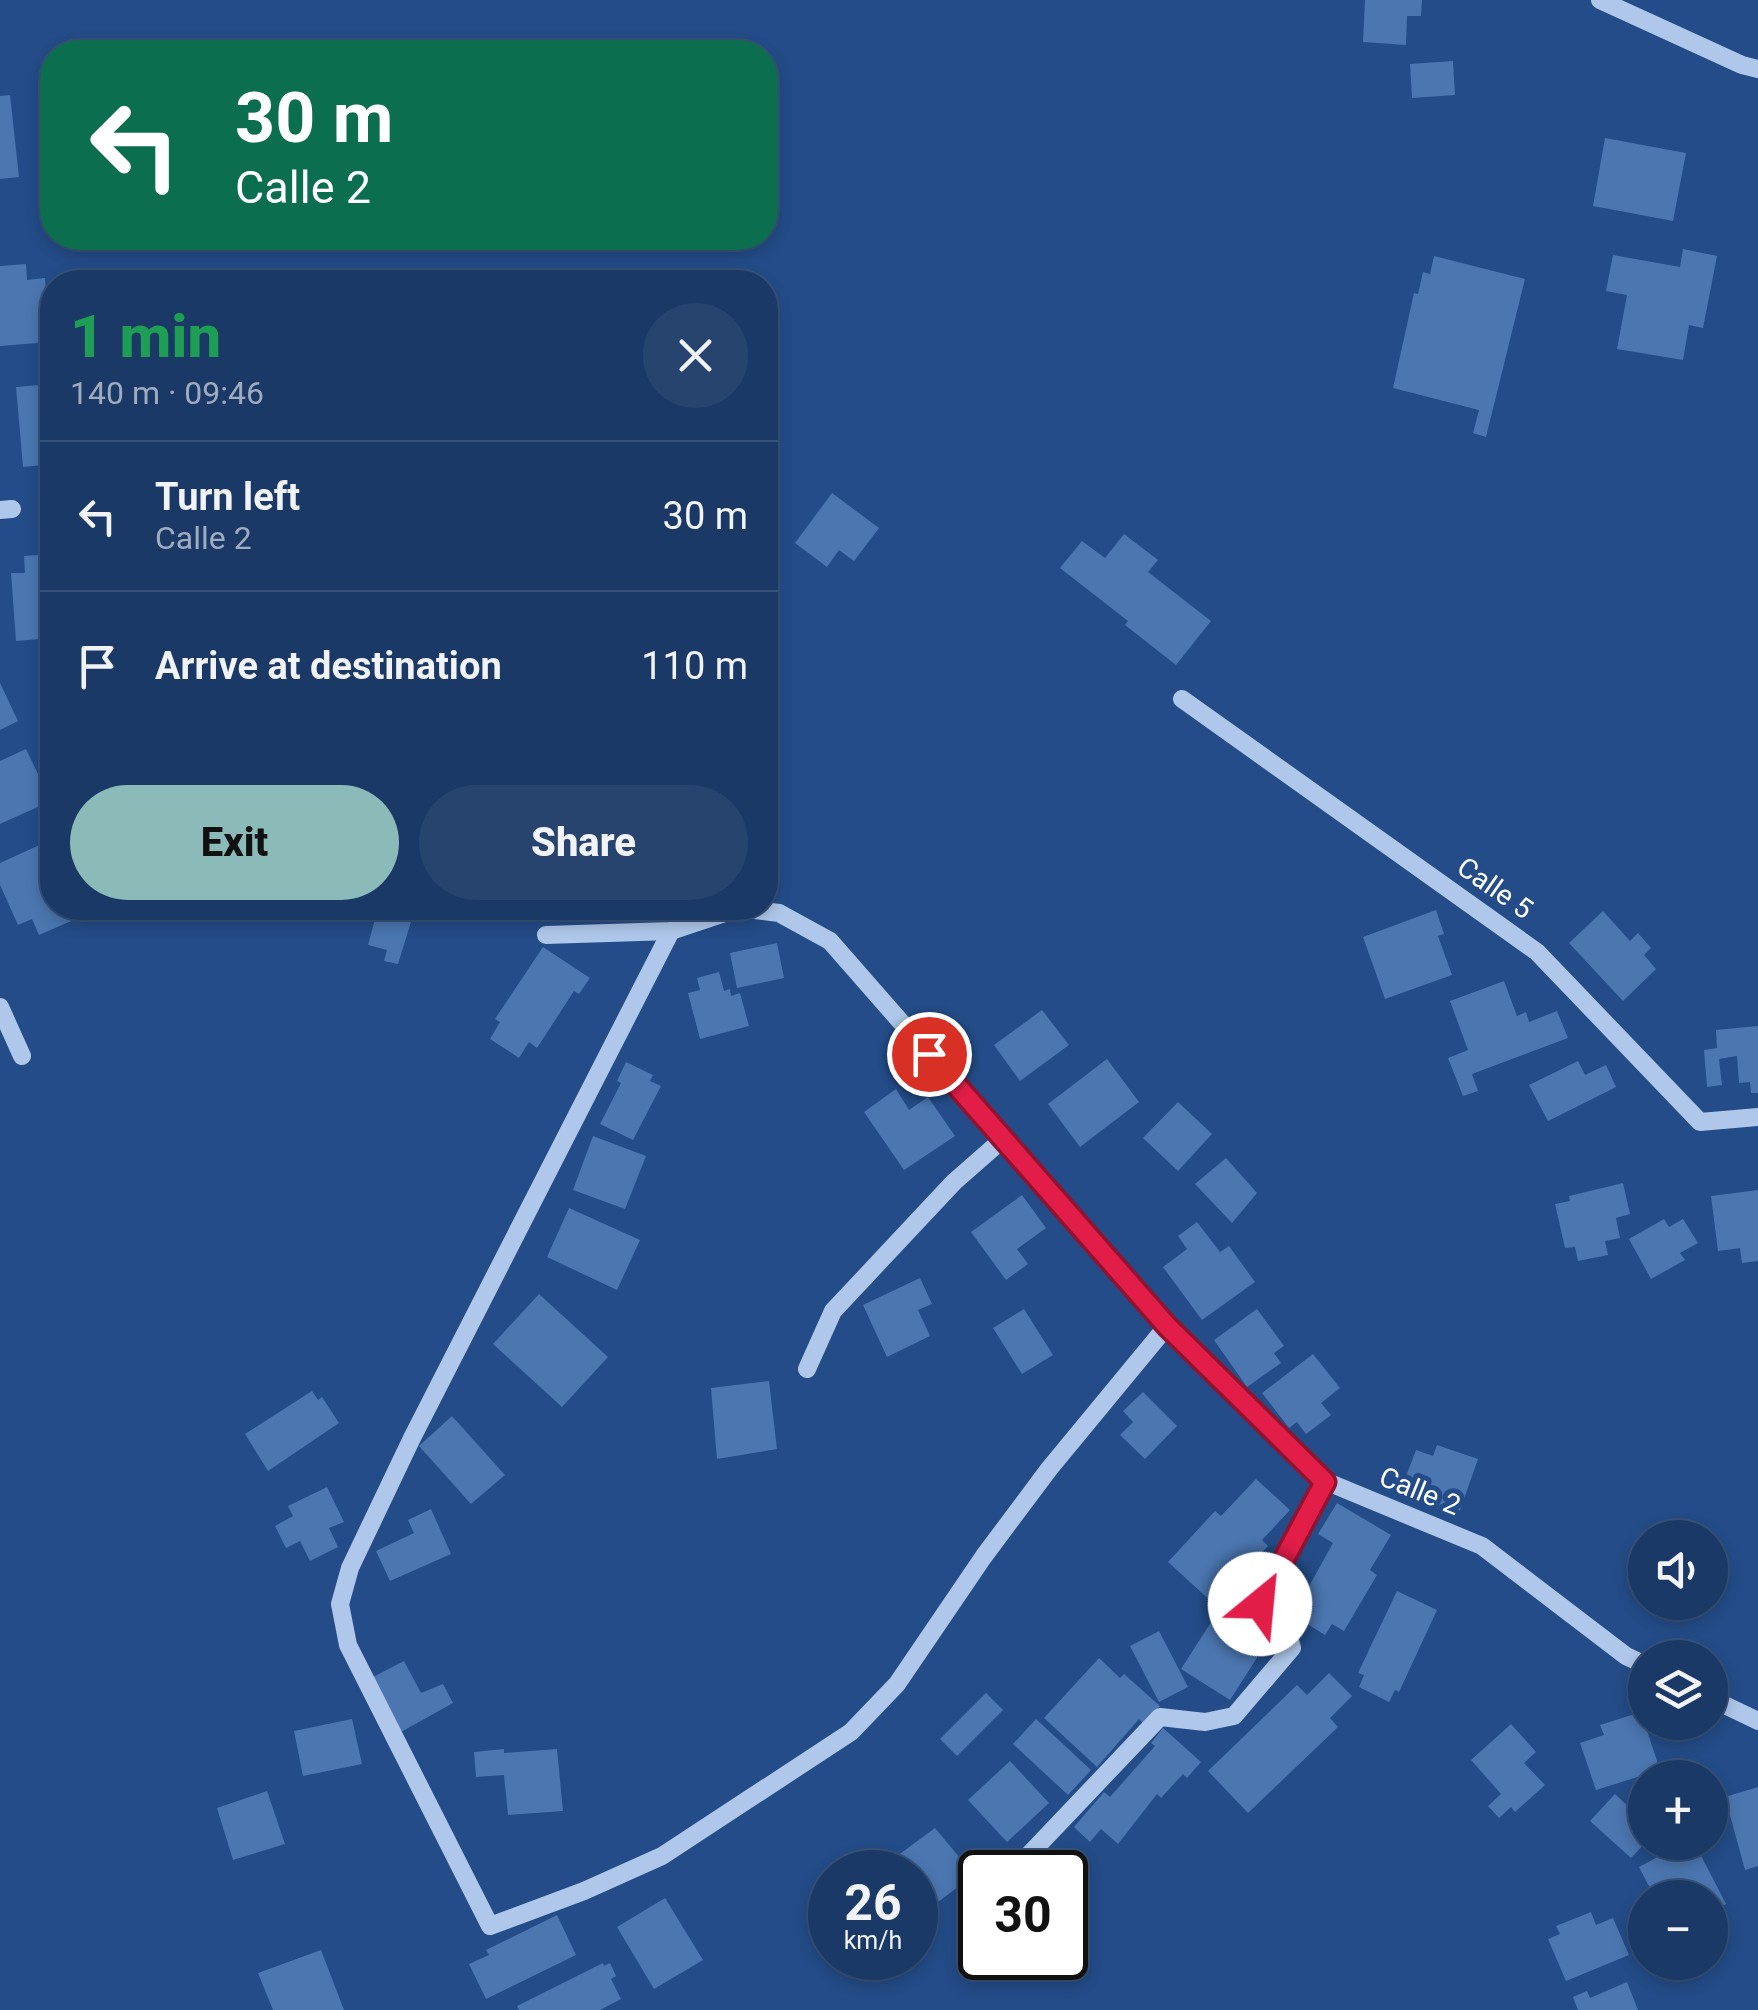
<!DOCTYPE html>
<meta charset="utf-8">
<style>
:root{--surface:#1a3966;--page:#27446f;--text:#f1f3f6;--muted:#9facbf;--line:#38537a;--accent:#8bbbb9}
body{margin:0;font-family:Roboto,sans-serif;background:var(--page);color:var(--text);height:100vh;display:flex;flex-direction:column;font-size:38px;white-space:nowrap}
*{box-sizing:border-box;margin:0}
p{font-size:32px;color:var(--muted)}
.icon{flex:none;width:55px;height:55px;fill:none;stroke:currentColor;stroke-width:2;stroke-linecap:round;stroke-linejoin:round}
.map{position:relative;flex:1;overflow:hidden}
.sheet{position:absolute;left:40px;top:270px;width:738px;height:650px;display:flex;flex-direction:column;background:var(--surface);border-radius:40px;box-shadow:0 5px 15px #0003,0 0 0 2px var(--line)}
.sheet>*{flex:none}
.top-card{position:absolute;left:40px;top:40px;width:738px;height:210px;border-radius:40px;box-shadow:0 5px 15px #0003,0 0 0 2px var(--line);background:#0b6e4f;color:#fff;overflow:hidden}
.fabs{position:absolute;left:1628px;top:1520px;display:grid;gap:20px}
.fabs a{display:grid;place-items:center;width:100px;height:100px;border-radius:50%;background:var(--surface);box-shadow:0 5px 15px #0003,0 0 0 2px var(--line);font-size:50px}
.speed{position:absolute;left:808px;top:1850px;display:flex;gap:20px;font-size:50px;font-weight:700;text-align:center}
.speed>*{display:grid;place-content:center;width:130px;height:130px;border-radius:50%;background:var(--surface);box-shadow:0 5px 15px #0003,0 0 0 2px var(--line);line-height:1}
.speed small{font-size:25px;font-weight:400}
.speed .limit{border:5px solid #111;border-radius:15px;background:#fff;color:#111}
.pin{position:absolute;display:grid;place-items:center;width:85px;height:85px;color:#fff;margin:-42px;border:5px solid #fff;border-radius:50%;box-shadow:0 2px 10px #0007}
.me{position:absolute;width:110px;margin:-55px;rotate:28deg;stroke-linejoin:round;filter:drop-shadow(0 0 8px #0008)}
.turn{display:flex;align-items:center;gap:35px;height:210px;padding:0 30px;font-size:45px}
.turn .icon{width:130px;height:130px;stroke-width:2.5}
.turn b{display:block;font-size:70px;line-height:85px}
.round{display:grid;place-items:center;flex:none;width:105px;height:105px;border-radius:52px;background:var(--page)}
.head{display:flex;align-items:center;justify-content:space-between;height:170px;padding:0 30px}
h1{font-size:60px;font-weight:800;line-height:75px;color:#1e9e55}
.action{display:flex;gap:20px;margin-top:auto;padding:20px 30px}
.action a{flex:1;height:115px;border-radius:60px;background:var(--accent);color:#111;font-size:40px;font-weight:800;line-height:115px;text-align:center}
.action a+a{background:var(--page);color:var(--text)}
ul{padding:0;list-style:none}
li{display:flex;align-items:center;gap:30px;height:150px;padding:0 30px;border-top:2px solid var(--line)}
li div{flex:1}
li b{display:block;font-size:38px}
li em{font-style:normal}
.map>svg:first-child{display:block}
.building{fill:#4b76b0}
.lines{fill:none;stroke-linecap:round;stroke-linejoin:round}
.minor{stroke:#aec7ea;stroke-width:18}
.route-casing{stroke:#92132f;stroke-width:25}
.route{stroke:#e11d48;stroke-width:18}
.labels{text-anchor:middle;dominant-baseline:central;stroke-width:10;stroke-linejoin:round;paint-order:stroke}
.street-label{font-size:28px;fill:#fff;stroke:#234c88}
</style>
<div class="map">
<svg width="1758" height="2010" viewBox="0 0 1758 2010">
<rect width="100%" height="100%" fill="#234c88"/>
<g class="building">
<path d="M1365,0h57l-1,16h-14l-1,29 -43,-3z"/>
<path d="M1453,61l2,34 -43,3 -2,-34z"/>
<path d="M10,95l9,82 -19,2v-83z"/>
<path d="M1605,138l81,15 -13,68 -80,-15z"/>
<path d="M1683,249l34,7 -14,72 -14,-3 -6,35 -66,-11 10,-54 -21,-4 7,-36 67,12z"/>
<path d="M1434,256l91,23 -39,158 -13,-4 6,-23 -86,-22 21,-95 4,1 5,-22 7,2z"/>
<path d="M26,264l1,16 18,-2 5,64 -50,4v-80z"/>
<path d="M52,384v80l-29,3 -7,-80z"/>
<path d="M832,493l47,35 -25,33 -15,-11 -12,17 -32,-24z"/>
<path d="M1124,534l34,26 -10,12 63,49 -35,44 -51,-40 3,-4 -68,-53 22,-27 23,17z"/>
<path d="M52,554v84l-36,3 -5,-68h14l-1,-17z"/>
<path d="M0,683l18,38 -18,9z"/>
<path d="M26,749l25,52 -51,23v-63z"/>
<path d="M44,843l8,18v47h21l5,10 -39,17 -7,-16 -14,6 -18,-40v-22z"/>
<path d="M378,908l36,4 -16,52 -14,-3 3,-11 -19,-5z"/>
<path d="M1436,910l8,24 -6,2 14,39 -67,24 -22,-62z"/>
<path d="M1603,911l27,30 8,-8 13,15 -7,7 12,14 -33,32 -54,-58z"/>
<path d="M777,943l7,35 -47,10 -7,-35z"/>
<path d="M543,947l47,31 -11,16 -5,-3 -37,57 -8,-6 -10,16 -29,-19 10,-17 -5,-3z"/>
<path d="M719,972l5,19 6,-2 1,7 9,-3 9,33 -49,13 -12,-46 12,-3 -3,-12z"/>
<path d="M1504,981l13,35 9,-4 3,10 28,-11 11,27 -96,36 6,17 -15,5 -15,-38 20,-8 -18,-49z"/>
<path d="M1042,1010l27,35 -49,36 -26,-36z"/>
<path d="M1758,1026v67h-7l-1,-11 -11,1 -2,-27 -18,3 3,26 -15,2 -3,-37 13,-2 -1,-18z"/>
<path d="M1107,1059l32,43 -59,45 -32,-43z"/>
<path d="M1578,1061l7,14 21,-10 10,22 -68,34 -19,-36z"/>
<path d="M626,1062l27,13 -3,6 11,5 -28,54 -33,-16 21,-41 -4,-2z"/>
<path d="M896,1089l13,21 19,-13 27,39 -51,34 -40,-58z"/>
<path d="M1178,1102l34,32 -34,37 -35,-33z"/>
<path d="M593,1136l53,20 -21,53 -52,-19z"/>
<path d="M1226,1158l31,35 -25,30 -37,-39z"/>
<path d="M1623,1183l7,31 -14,4 4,20 -15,3 3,14 -30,6 -3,-14 -10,1 -10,-44 15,-3 -1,-5z"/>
<path d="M1758,1190v71l-16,2 -2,-15 -22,3 -7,-55z"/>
<path d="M1022,1195l24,33 -29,21 11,15 -22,16 -35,-48z"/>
<path d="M569,1208l71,32 -23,50 -70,-33z"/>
<path d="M1664,1219l5,8 14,-8 15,24 -18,10 5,7 -34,19 -22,-40z"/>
<path d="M1197,1222l23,30 9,-6 26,36 -53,38 -39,-53 24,-18 -9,-13z"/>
<path d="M920,1278l12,26 -14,6 12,26 -43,21 -24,-52z"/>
<path d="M539,1294l69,63 -46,50 -69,-63z"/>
<path d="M1024,1309l29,46 -31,19 -29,-46z"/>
<path d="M1257,1309l27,37 -10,7 7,10 -34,24 -33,-47z"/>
<path d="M1313,1354l27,34 -19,15 10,12 -25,19 -9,-12 -8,6 -27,-35z"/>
<path d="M769,1381l8,68 -60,10 -6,-71z"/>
<path d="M312,1391l6,9 4,-3 17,26 -71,48 -23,-37z"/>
<path d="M1143,1392l34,34 -32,33 -25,-24 13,-13 -10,-11z"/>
<path d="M452,1416l53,59 -34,29 -52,-58z"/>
<path d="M1437,1445l41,14 -20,57 -30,-11 4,-11 -29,-10 13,-34 17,6z"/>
<path d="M1256,1479l34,31 -28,30 6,6 -54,58 -46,-42 47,-51 6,5z"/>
<path d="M327,1487l17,35 -15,6 9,19 -28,14 -10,-20 -14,7 -11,-22 18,-10 -5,-10z"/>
<path d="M1337,1503l54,32 -21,35 7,5 -33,56 -12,-7 -7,11 -32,-20 40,-72 -15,-9z"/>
<path d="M431,1509l20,45 -61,27 -14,-30 38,-18 -6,-13z"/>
<path d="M1397,1591l40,19 -38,82 -4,-2 -6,12 -30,-15 5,-12 -6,-2z"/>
<path d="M1224,1602l12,7 3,-4 37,23 -46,72 -49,-31z"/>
<path d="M1159,1631l29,56 -29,15 -29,-56z"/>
<path d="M1099,1658l21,20 4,-4 36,32 -15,19 -6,-6 -42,48 -53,-49z"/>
<path d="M404,1661l17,32 22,-9 10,19 -52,29 -28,-55z"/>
<path d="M1329,1673l23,23 -22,22 8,9 -90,86 -40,-42 89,-86 10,10z"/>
<path d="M986,1693l17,17 -46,46 -17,-17z"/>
<path d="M1641,1712l19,58 -64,20 -16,-47 24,-8 -4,-10z"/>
<path d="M352,1719l10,45 -59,12 -9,-45z"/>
<path d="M1036,1719l55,51 -23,25 -55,-51z"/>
<path d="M1511,1724l25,28 -12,11 21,22 -30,27 -4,-5 -12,11 -11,-12 13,-12 -30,-34z"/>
<path d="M1163,1728l38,34 -14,16 -4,-4 -22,24 -4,-4 -39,50 -17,-15 -11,13 -16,-15 30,-35 6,5 45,-51 -4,-3z"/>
<path d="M504,1749v4l53,-4 6,62 -55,4 -4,-40 -28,2 -2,-25z"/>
<path d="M1010,1761l39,42 -42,39 -39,-42z"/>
<path d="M1758,1787v79l-13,4 -20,-73z"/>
<path d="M267,1791l18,53 -52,16 -16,-52z"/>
<path d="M1615,1794l30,28v21l-14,15 -41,-37z"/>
<path d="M935,1828l39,47 -40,30 -19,-25v-8h-5l-13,-16z"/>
<path d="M1685,1842h9l32,62 -16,9v-15h-55l-16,-31z"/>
<path d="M665,1898l38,62 -49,29 -37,-62z"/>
<path d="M1591,1912l5,13 17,-7 16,37 -63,26 -18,-42 12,-5 -4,-8z"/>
<path d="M557,1915l19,40 -90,44 -17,-35 20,-9 -3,-5z"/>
<path d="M321,1950l23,60h-71l-15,-37z"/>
<path d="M603,1963l1,3 6,-3 6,13 -5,3 10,20 -21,11h-81l-2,-4z"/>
<path d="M1627,1982l11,28h-60l-5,-13 14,-6 3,7z"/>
</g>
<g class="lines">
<g class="minor">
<path d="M1600,0l142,65 16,4"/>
<path d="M0,510l12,-1"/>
<path d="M1182,699l355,253 163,170 58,-5"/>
<path d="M671,931l-259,507 -62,130 -10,36 8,41 142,281 94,-35 78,-35 189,-124 46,-48 87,-128 65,-87 118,-143"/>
<path d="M546,935l125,-4 69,-23 39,5 51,28 337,385 158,155 157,65 144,110 19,9"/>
<path d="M0,1007l22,49"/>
<path d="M807,1369l26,-58 121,-129 49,-43"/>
<path d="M1710,1698l48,23"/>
<path d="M1025,1859l135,-142 45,5 29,-6 58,-68 -6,-22 -27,-22 66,-123"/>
</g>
</g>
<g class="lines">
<defs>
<path id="route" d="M929,1054l238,272 158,156 -65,122"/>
</defs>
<use href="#route" class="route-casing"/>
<use href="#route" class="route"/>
</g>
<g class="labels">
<g class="street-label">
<text transform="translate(1495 888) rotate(35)">Calle 5</text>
<text transform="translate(1420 1491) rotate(22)">Calle 2</text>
</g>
</g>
</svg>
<div class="fabs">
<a><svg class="icon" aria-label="sound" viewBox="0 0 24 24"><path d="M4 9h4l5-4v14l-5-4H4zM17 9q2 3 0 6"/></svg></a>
<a><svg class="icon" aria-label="layers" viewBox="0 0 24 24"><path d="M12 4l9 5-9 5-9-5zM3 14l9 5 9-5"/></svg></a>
<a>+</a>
<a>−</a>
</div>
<div class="speed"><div>26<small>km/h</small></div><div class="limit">30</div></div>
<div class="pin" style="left:929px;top:1054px;background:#d93025"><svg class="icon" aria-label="arrive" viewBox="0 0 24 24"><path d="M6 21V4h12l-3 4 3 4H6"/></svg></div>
<svg class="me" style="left:1260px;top:1604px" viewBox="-20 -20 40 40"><circle r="19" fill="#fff"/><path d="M0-13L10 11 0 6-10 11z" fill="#e11d48"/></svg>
<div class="top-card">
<div class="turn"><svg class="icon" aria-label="left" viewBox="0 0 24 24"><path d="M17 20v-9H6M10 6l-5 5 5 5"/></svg><div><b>30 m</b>Calle 2</div></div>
</div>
<section class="sheet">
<div class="head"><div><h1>1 min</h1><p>140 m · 09:46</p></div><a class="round"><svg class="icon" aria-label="close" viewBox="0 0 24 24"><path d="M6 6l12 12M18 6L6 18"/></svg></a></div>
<ul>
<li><svg class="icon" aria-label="left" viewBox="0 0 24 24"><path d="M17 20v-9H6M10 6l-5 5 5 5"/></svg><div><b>Turn left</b><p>Calle 2</p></div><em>30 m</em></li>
<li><svg class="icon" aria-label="arrive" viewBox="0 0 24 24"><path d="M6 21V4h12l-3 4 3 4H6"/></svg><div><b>Arrive at destination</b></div><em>110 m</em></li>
</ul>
<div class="action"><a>Exit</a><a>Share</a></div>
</section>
</div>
